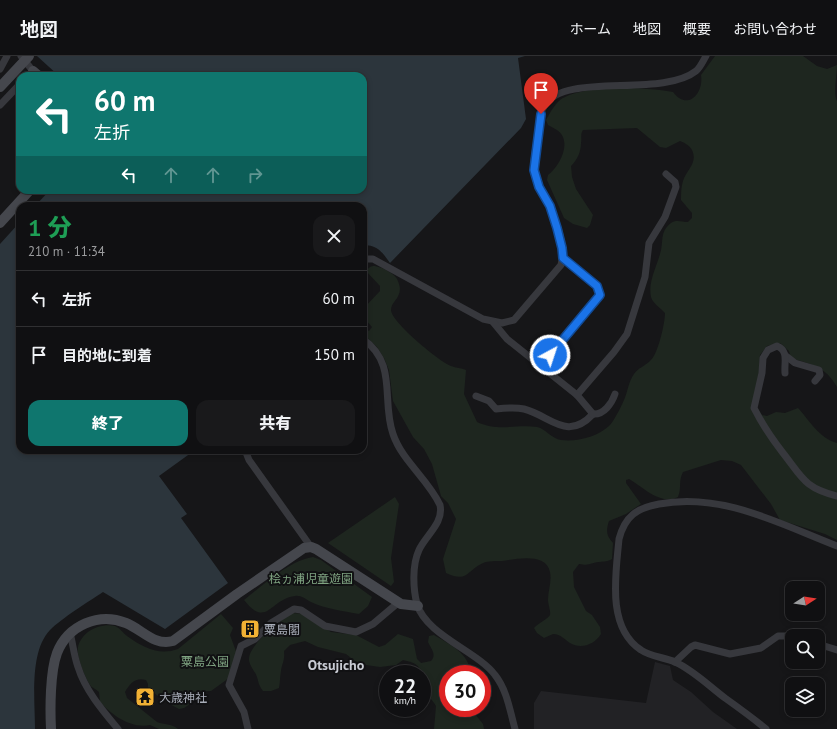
<!DOCTYPE html>
<html lang="ja">
<meta charset="utf-8">
<style>
:root{--surface:#101012;--page:#19191b;--text:#f1f3f6;--muted:#9c9d9f;--line:#303032;--accent:#0f766e}
body{margin:0;font-family:"PT Sans","Noto Sans JP",sans-serif;background:var(--page);color:var(--text);height:100vh;display:flex;flex-direction:column;font-size:15px;white-space:nowrap}
*{box-sizing:border-box;margin:0}
p{font-size:13px;color:var(--muted)}
.icon{flex:none;width:22px;height:22px;fill:none;stroke:currentColor;stroke-width:2;stroke-linecap:round;stroke-linejoin:round}
.map{position:relative;flex:1;overflow:hidden}
.panel{position:absolute;left:16px;top:146px;width:351px;height:252px;display:flex;flex-direction:column;background:var(--surface);border-radius:12px;box-shadow:0 2px 6px #0003,0 0 0 1px var(--line)}
.panel>*{flex:none}
.top-card{position:absolute;left:16px;top:16px;width:351px;height:122px;border-radius:12px;box-shadow:0 2px 6px #0003,0 0 0 1px var(--line);background:#0f766e;color:#fff;overflow:hidden}
.needle{width:26px;rotate:78deg}
.fabs{position:absolute;left:785px;top:525px;display:grid;gap:8px}
.fabs a{display:grid;place-items:center;width:40px;height:40px;border-radius:8px;background:var(--surface);box-shadow:0 2px 6px #0003,0 0 0 1px var(--line);font-size:20px}
.speed{position:absolute;left:379px;top:609px;display:flex;gap:8px;font-size:20px;font-weight:700;text-align:center}
.speed>*{display:grid;place-content:center;width:52px;height:52px;border-radius:50%;background:var(--surface);box-shadow:0 2px 6px #0003,0 0 0 1px var(--line);line-height:1}
.speed small{font-size:10px;font-weight:400}
.speed .limit{border:6px solid #d22;background:#fff;color:#111}
.pin{position:absolute;display:grid;place-items:center;width:34px;height:34px;color:#fff;margin:-41px -17px;border-radius:50% 50% 50% 0;rotate:-45deg;box-shadow:0 0 4px #0007}
.pin .icon{rotate:45deg}
.me{position:absolute;width:44px;margin:-22px;rotate:40deg;stroke-linejoin:round;filter:drop-shadow(0 0 3px #0008)}
.turn{display:flex;align-items:center;gap:14px;height:84px;padding:0 12px;font-size:18px}
.turn .icon{width:52px;height:52px;stroke-width:2.5}
.turn b{display:block;font-size:28px;line-height:34px}
.lanes{display:flex;align-items:center;height:38px;padding:0 12px;background:#0003;justify-content:center;gap:20px;direction:ltr}
.lanes .off{opacity:.35}
.round{display:grid;place-items:center;flex:none;width:42px;height:42px;border-radius:12px;background:var(--page)}
.headline{display:flex;align-items:center;justify-content:space-between;height:68px;padding:0 12px}
h1{font-size:24px;font-weight:800;line-height:30px;color:#1e9e55}
.cta{display:flex;gap:8px;margin-top:auto;padding:8px 12px}
.cta a{flex:1;height:46px;border-radius:12px;background:var(--accent);color:#fff;font-size:16px;font-weight:800;line-height:46px;text-align:center}
.cta a+a{background:var(--page);color:var(--text)}
ul{padding:0;list-style:none}
li{display:flex;align-items:center;gap:12px;height:56px;padding:0 12px;border-top:1px solid var(--line)}
li div{flex:1}
li b{display:block;font-size:15px}
li em{font-style:normal}
header{display:flex;align-items:center;gap:24px;box-sizing:border-box;height:56px;padding:0 20px;background:var(--surface);border-bottom:1px solid var(--line)}
header strong{font-size:19px}
nav{display:flex;gap:22px;margin-inline-start:auto;font-size:14px}
.map>svg:first-child{display:block}
.built{fill:#222225}
.green{fill:#1e261f}
.water{fill:#2c353c}
.lines{fill:none;stroke-linecap:round;stroke-linejoin:round}
.street{stroke:#37383d;stroke-width:7}
.secondary{stroke:#45474d;stroke-width:10}
.route-casing{stroke:#114b97;stroke-width:10}
.route{stroke:#1a73e8;stroke-width:7}
.labels{text-anchor:middle;dominant-baseline:central;stroke-width:4;stroke-linejoin:round;paint-order:stroke}
.park-label{font-size:12px;fill:#7fa381;stroke:#111113}
.poi-label{font-size:12px;fill:#a8adb8;stroke:#111113;text-anchor:start}
.quarter-label{font-size:14px;font-weight:bold;fill:#c9ccd4;stroke:#111113}
</style>
<header>
<strong>地図</strong>
<nav><a>ホーム</a><a>地図</a><a>概要</a><a>お問い合わせ</a></nav>
</header>
<div class="map">
<svg width="837" height="673" viewBox="0 0 837 673">
<rect width="100%" height="100%" fill="#161618"/>
<path class="built" d="M655,606l15,4 3,14 18,12 22,20 24,17h-203v-26l7,-12 105,12z"/>
<g class="green">
<path d="M715,0h88l14,10 10,3 10,-4c0,10 -4,29 0,36v286c-12,-21 -24,-22 -46,-29l-2,-7 -9,-8 -13,3 -7,9 -3,52 5,8 5,1 9,-4 9,1 13,-5c11,12 22,31 39,35v97l-12,-6 -45,-14 -9,-16 -30,-39 -9,-4 -11,-1 -38,12c-5,10 -1,15 -5,25 -17,9 -35,-10 -49,-18l-3,1v3l15,21 -15,10 -17,7c-3,9 -3,15 4,22l-1,16c-5,3 -7,2 -13,3 -10,1 -8,4 -20,2l-6,8 1,15 12,24 6,4 8,12 1,7c-6,10 -20,16 -31,9 -5,-3 -9,-9 -17,-9 -3,1 -6,3 -9,4l-7,-5 -3,-5c3,-4 15,-10 16,-13 1,-4 -2,-10 -2,-15 0,-9 4,-19 2,-28 -4,-20 -34,-13 -48,-11 -6,0 -14,0 -19,2 -17,8 -15,20 -37,10l-3,-14 13,-40 -8,-16 -7,-7 -9,-32 -8,-15 -11,-12 -20,-36 -4,-31 -5,-12 -7,-11 -14,-13v-8l6,5 3,-4 -9,-10v-8l17,-18v-5l-14,-15c2,-2 4,-5 7,-5 7,0 21,7 24,13 9,18 -6,21 -6,31 0,12 49,52 60,56 5,2 10,2 15,4l-2,24 13,28c22,10 38,2 60,5 9,2 15,12 24,13 16,2 36,-3 48,-14 4,-3 13,-21 15,-26 4,-9 4,-17 10,-26 4,-6 11,-8 16,-13 8,-6 15,-38 15,-48 -5,-6 -12,-9 -14,-16 -3,-15 5,-29 9,-43 4,-11 -1,-22 11,-31 5,-4 11,-1 17,-1l4,-4v-5l-11,-13c0,-6 0,-13 2,-19 4,-12 15,-18 9,-31 -3,-5 -7,-7 -12,-9l-14,7 -6,-1 -23,-19 -54,2c-3,4 -1,8 -2,13 0,9 -4,17 -10,23l1,11 4,12 17,26 -3,10 -3,3 -14,-4 -9,-6 -17,-38 1,-5c12,-9 25,-34 9,-45 -3,-2 -6,-3 -9,-5l-2,-5c4,-7 8,-15 14,-20 22,-16 87,-13 113,-8 14,19 31,2 28,-17z"/>
<path d="M395,441l4,7 -8,54 3,24 -3,4 -63,-43z"/>
<path d="M313,501l8,3 51,37 -4,9 -9,8c-16,-3 -33,-5 -48,-12 -6,-3 -10,-7 -16,-6 -25,3 -28,33 -51,4 18,-14 46,-40 69,-43z"/>
<path d="M292,557l11,1 28,18 25,3 23,12 6,-2 13,-11 15,5 4,20 4,4 10,-2c6,-7 0,-12 -3,-19l1,-6 5,-1c15,9 37,19 36,39h-22v34h22l13,16 1,5h-50l2,-23c-3,-6 -12,-14 -14,-18 -4,-16 5,-23 -19,-28l-7,5 -16,2 -14,-2 -11,-4 -9,-7 -28,-7 -13,-6 -15,4 -6,6c1,10 -2,12 -3,20 -1,6 -1,11 -2,17l-8,3h-8c-5,-7 -4,-8 -6,-14 -2,-6 -7,-10 -8,-17 -1,-15 31,-39 43,-47z"/>
<path d="M221,558l12,14 -3,7 7,19 -8,24 -18,13 -22,1 5,6 -1,4 -9,6 -5,1 -15,-8 -16,-13v-4l-2,-4c-10,-3 -16,3 -21,12l2,6 30,24c8,3 13,1 21,7h-19l-9,-4c-19,4 -38,-10 -50,-23l-1,-10c-3,-3 -7,-4 -9,-7 -5,-8 -14,-29 -12,-38 1,-6 6,-12 10,-15 7,-5 18,-8 27,-6 5,2 8,7 12,10 15,11 32,20 51,13z"/>
</g>
<g class="water">
<path d="M37,0h488l-7,2 8,61 -5,9 -131,135c-8,-11 -12,-18 -27,-18v-39h-328l15,-16h313v-114h-304z"/>
<path d="M20,166v228h175l-36,26 28,38 -6,4 47,65 -63,46 -62,-37c-15,10 -41,26 -53,38 -21,22 -15,70 -15,99h-35v-485z"/>
</g>
<g class="lines">
<g class="street">
<path d="M21,0l12,15 -5,5"/>
<path d="M0,13l7,-13"/>
<path d="M0,49l20,-21"/>
<path d="M363,203h10l110,60 19,4 12,-3 47,-55c5,-19 -4,-41 -11,-59 -5,-10 -12,-19 -15,-30 -3,-13 1,-28 3,-42 1,-10 1,-21 7,-29 20,-33 117,-7 151,-34 4,-3 7,-10 10,-15"/>
<path d="M363,283c35,25 18,61 30,95 9,27 35,45 47,71 4,18 -14,30 -21,45 -7,15 -6,39 -2,54 9,31 60,47 78,71 12,15 15,36 20,54"/>
<path d="M786,300l9,7 24,7 1,5 -5,6"/>
<path d="M541,310l59,-71 -3,-9 -34,-27"/>
<path d="M785,317c-1,-11 4,-22 -8,-27l-9,4 -5,8 -1,15 -8,35c8,16 18,31 29,45 19,24 21,35 54,43"/>
<path d="M577,339l37,-43 13,-18 18,-57 4,-34 16,-26 11,-30 -1,-5 -9,-8"/>
<path d="M476,340l13,5 7,8c9,-1 19,-2 28,0 27,7 43,33 69,5l-16,-19 -70,-56 -14,-17"/>
<path d="M593,358c11,1 19,-11 22,-20"/>
<path d="M245,394l4,10 62,87"/>
<path d="M70,577c3,11 4,23 8,34 7,23 25,44 40,62"/>
<path d="M818,588l19,6"/>
<path d="M675,606l16,-15 4,-2 35,9 31,-6 17,-12h16"/>
<path d="M248,673l-4,-17 -15,-27 12,-39 14,-7 16,-16 23,-14 7,1 24,16 31,6 17,-8 26,-22"/>
<path d="M766,673c-13,-11 -27,-21 -41,-31 -16,-12 -32,-28 -50,-36 -11,-5 -24,-5 -34,-12 -35,-23 -25,-77 -22,-111 6,-23 18,-31 40,-35 63,-12 121,20 178,42"/>
</g>
<g class="secondary">
<path d="M33,15l6,5"/>
<path d="M0,31l29,-31"/>
<path d="M0,167l30,-33"/>
<path d="M51,673c-1,-20 -1,-57 6,-76 11,-28 42,-41 69,-30 17,7 28,23 47,18l64,-47 67,-46 7,-1 5,2 85,55 17,2"/>
</g>
</g>
<g class="lines">
<defs>
<path id="route" d="M541,58l-7,56 5,17 11,19 7,22 5,20 1,10 34,28 3,9 -50,60"/>
</defs>
<use href="#route" class="route-casing"/>
<use href="#route" class="route"/>
</g>
<defs>
<symbol id="building-square" viewBox="-11 -11 22 22"><rect x="-9" y="-9" width="18" height="18" rx="4" fill="#f2b134" stroke="#111113"/><path d="M-4-6H4V6H1V3H-1V6H-4ZM-2.5-4.3h1.7v1.8h-1.7ZM.8-4.3h1.7v1.8H.8ZM-2.5-1h1.7V.8h-1.7ZM.8-1h1.7V.8H.8Z" fill="#111"/></symbol>
<symbol id="temple-square" viewBox="-11 -11 22 22"><rect x="-9" y="-9" width="18" height="18" rx="4" fill="#f2b134" stroke="#111113"/><path d="M0-6L5-2H3V0L6.5 2.5H4V6H1.5V3h-3V6H-4V2.5H-6.5L-3 0V-2H-5Z" fill="#111"/></symbol>
</defs>
<g fill-rule="evenodd">
<use href="#building-square" x="239" y="562" width="22" height="22"/>
<use href="#temple-square" x="134" y="630" width="22" height="22"/>
</g>
<g class="labels">
<g class="park-label">
<text x="311" y="522">桧ヵ浦児童遊園</text>
<text x="205" y="605">粟島公園</text>
</g>
<g class="poi-label">
<text x="264" y="573">粟島閣</text>
<text x="159" y="641">大歳神社</text>
</g>
<g class="quarter-label">
<text x="336" y="609">Otsujicho</text>
</g>
</g>
</svg>
<div class="fabs">
<a><svg class="needle" viewBox="-14 -14 28 28"><path d="M0-13l5 13h-10z" fill="#e53935"/><path d="M0 13l5-13h-10z" fill="#9c9d9f"/></svg></a>
<a><svg class="icon" aria-label="search" viewBox="0 0 24 24"><circle cx="10" cy="10" r="6"/><path d="M15 15l6 6"/></svg></a>
<a><svg class="icon" aria-label="layers" viewBox="0 0 24 24"><path d="M12 4l9 5-9 5-9-5zM3 14l9 5 9-5"/></svg></a>
</div>
<div class="speed"><div>22<small>km/h</small></div><div class="limit">30</div></div>
<div class="pin" style="left:541px;top:58px;background:#d93025"><svg class="icon" aria-label="arrive" viewBox="0 0 24 24"><path d="M6 21V4h12l-3 4 3 4H6"/></svg></div>
<svg class="me" style="left:550px;top:299px" viewBox="-20 -20 40 40"><circle r="17" fill="#1a73e8" stroke="#fff" stroke-width="3"/><path d="M0-11L8 9 0 5-8 9z" fill="#fff"/></svg>
<div class="top-card">
<div class="turn"><svg class="icon" aria-label="left" viewBox="0 0 24 24"><path d="M17 20v-9H6M10 6l-5 5 5 5"/></svg><div><b>60 m</b>左折</div></div>
<div class="lanes"><svg class="icon" aria-label="left" viewBox="0 0 24 24"><path d="M17 20v-9H6M10 6l-5 5 5 5"/></svg><svg class="icon off" aria-label="ahead" viewBox="0 0 24 24"><path d="M12 20V5M6 11l6-6 6 6"/></svg><svg class="icon off" aria-label="ahead" viewBox="0 0 24 24"><path d="M12 20V5M6 11l6-6 6 6"/></svg><svg class="icon off" aria-label="right" viewBox="0 0 24 24"><path d="M7 20v-9h11M14 6l5 5-5 5"/></svg></div>
</div>
<section class="panel">
<div class="headline"><div><h1>1 分</h1><p>210 m · 11:34</p></div><a class="round"><svg class="icon" aria-label="close" viewBox="0 0 24 24"><path d="M6 6l12 12M18 6L6 18"/></svg></a></div>
<ul>
<li><svg class="icon" aria-label="left" viewBox="0 0 24 24"><path d="M17 20v-9H6M10 6l-5 5 5 5"/></svg><div><b>左折</b></div><em>60 m</em></li>
<li><svg class="icon" aria-label="arrive" viewBox="0 0 24 24"><path d="M6 21V4h12l-3 4 3 4H6"/></svg><div><b>目的地に到着</b></div><em>150 m</em></li>
</ul>
<div class="cta"><a>終了</a><a>共有</a></div>
</section>
</div>
